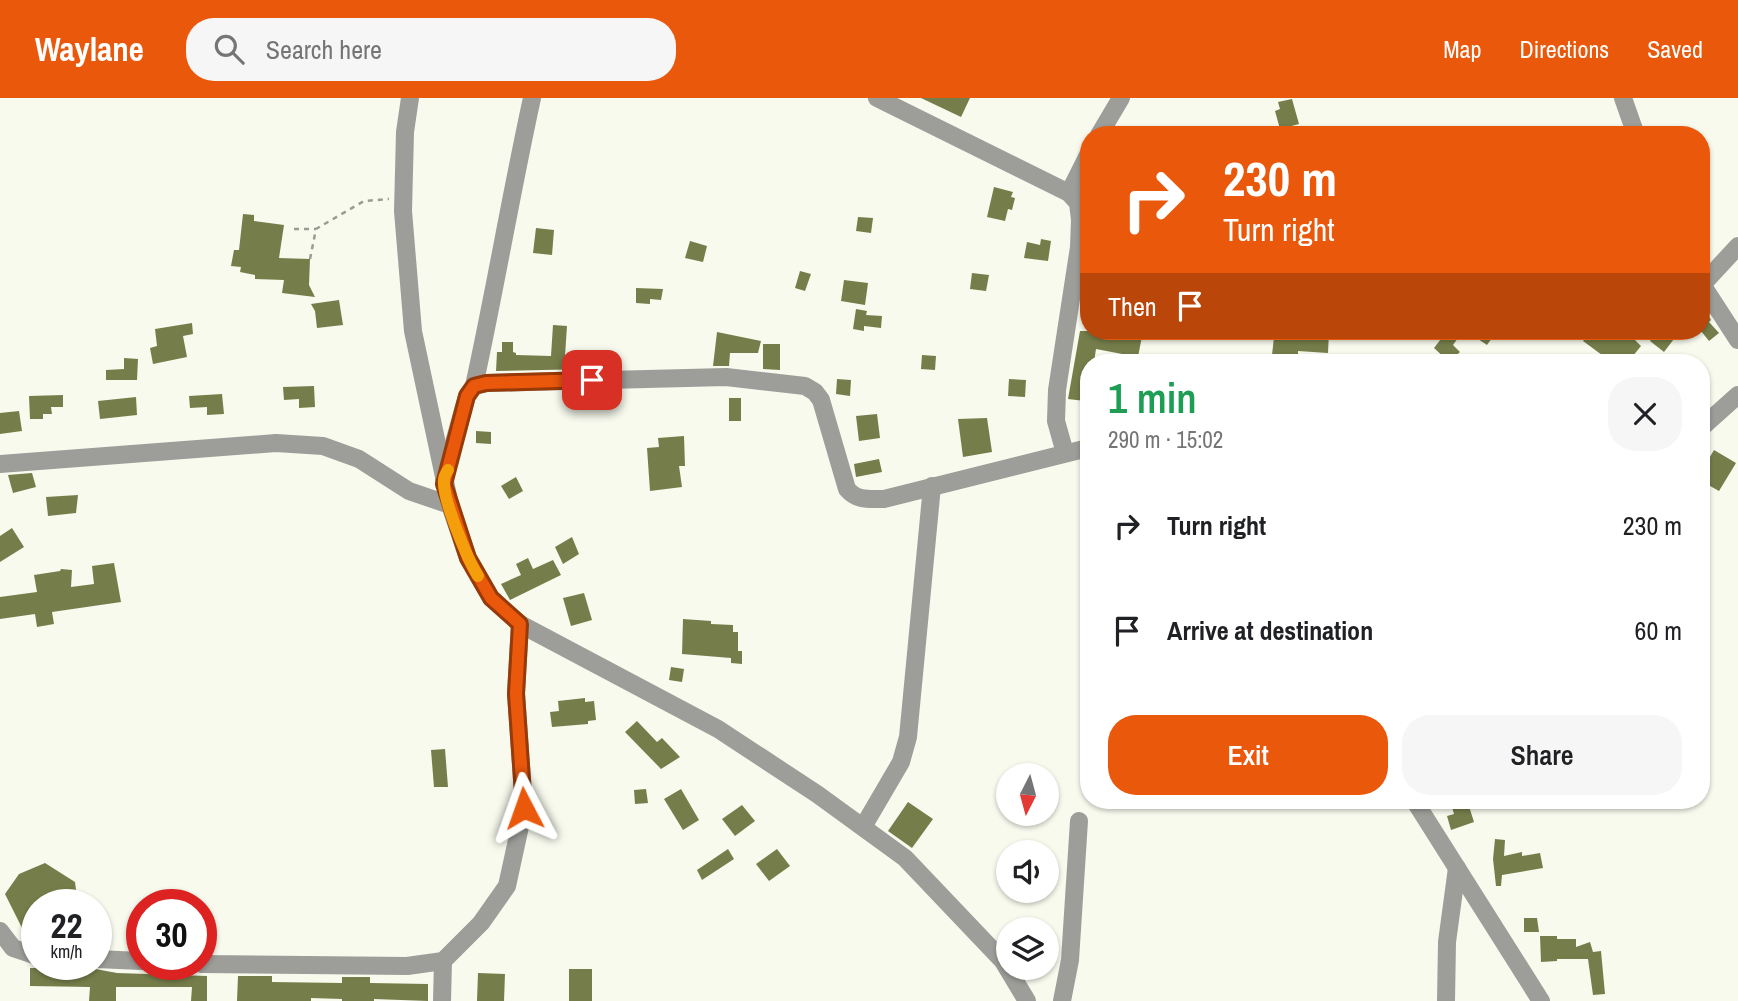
<!DOCTYPE html>
<meta charset="utf-8">
<style>
:root{--surface:#fff;--page:#f6f6f6;--text:#202124;--muted:#757577;--accent:#ea580c}
body{margin:0;font-family:"Archivo Narrow",sans-serif;background:var(--page);color:var(--text);height:100vh;display:flex;flex-direction:column;font-size:26px;white-space:nowrap}
*{box-sizing:border-box;margin:0}
p{font-size:23px;color:var(--muted)}
.icon{flex:none;width:38px;height:38px;fill:none;stroke:currentColor;stroke-width:2;stroke-linecap:round;stroke-linejoin:round}
.map{position:relative;flex:1;overflow:hidden}
.sheet{position:absolute;left:1080px;top:256px;width:630px;height:455px;display:flex;flex-direction:column;background:var(--surface);border-radius:28px;box-shadow:0 2px 5px #0004}
.sheet>*{flex:none}
.banner{position:absolute;left:1080px;top:28px;width:630px;height:214px;border-radius:28px;box-shadow:0 2px 5px #0004;background:#ea580c;color:#fff;overflow:hidden}
.needle{width:46px;rotate:186deg}
.fabs{position:absolute;left:996px;top:665px;display:grid;gap:14px}
.fabs a{display:grid;place-items:center;width:63px;height:63px;border-radius:50%;background:var(--surface);box-shadow:0 2px 5px #0004;font-size:35px}
.speed{position:absolute;left:21px;top:791px;display:flex;gap:14px;font-size:35px;font-weight:700;text-align:center}
.speed>*{display:grid;place-content:center;width:91px;height:91px;border-radius:50%;background:var(--surface);box-shadow:0 2px 5px #0004;line-height:1}
.speed small{font-size:18px;font-weight:400}
.speed .limit{border:10px solid #d22;background:#fff;color:#111}
.pin{position:absolute;display:grid;place-items:center;width:60px;height:60px;color:#fff;margin:-30px;border-radius:14px;box-shadow:0 4px 10px #0006}
.me{position:absolute;width:77px;margin:-38px;rotate:356deg;stroke-linejoin:round;filter:drop-shadow(0 0 5px #0008)}
.turn{display:flex;align-items:center;gap:24px;height:147px;padding:0 28px;font-size:32px}
.turn .icon{width:91px;height:91px;stroke-width:2.5}
.turn b{display:block;font-size:49px;line-height:60px}
.then{display:flex;align-items:center;height:66px;padding:0 28px;background:#0003;gap:14px;font-size:26px}
.round{display:grid;place-items:center;flex:none;width:74px;height:74px;border-radius:28px;background:var(--page)}
.overview{display:flex;align-items:center;justify-content:space-between;height:119px;padding:0 28px}
h1{font-size:42px;font-weight:600;line-height:52px;color:#1e9e55}
.action{display:flex;gap:14px;margin-top:auto;padding:14px 28px}
.action a{flex:1;height:80px;border-radius:28px;background:var(--accent);color:#fff;font-size:28px;font-weight:600;line-height:80px;text-align:center}
.action a+a{background:var(--page);color:var(--text)}
ul{padding:0;list-style:none}
li{display:flex;align-items:center;gap:21px;height:105px;padding:0 28px}
li div{flex:1}
li b{display:block;font-size:26px}
li em{font-style:normal}
header{display:flex;align-items:center;gap:42px;box-sizing:border-box;height:98px;padding:0 35px;background:var(--accent);color:#fff}
header strong{font-size:33px}
nav{display:flex;gap:38px;margin-inline-start:auto;font-size:24px}
.search{width:490px;height:63px;background:var(--page);display:flex;align-items:center;gap:18px;box-sizing:border-box;padding:0 24px;border-radius:28px;color:var(--muted);font-size:26px}
.map>svg:first-child{display:block}
.building{fill:#757e4a}
.lines{fill:none;stroke-linecap:round;stroke-linejoin:round}
.path{stroke:#9a9c93;stroke-width:2.5;stroke-dasharray:5 5;stroke-linecap:butt}
.minor{stroke:#9d9e99;stroke-width:18}
.route-casing{stroke:#983908;stroke-width:18}
.route{stroke:#ea580c;stroke-width:12}
.slow{stroke:#f59e0b;stroke-width:12}
</style>
<header>
<strong>Waylane</strong>
<div class="search"><svg class="icon" aria-label="search" viewBox="0 0 24 24"><circle cx="10" cy="10" r="6"/><path d="M15 15l6 6"/></svg>Search here</div>
<nav><a>Map</a><a>Directions</a><a>Saved</a></nav>
</header>
<div class="map">
<svg width="1738" height="903" viewBox="0 0 1738 903">
<rect width="100%" height="100%" fill="#f7faed"/>
<g class="building">
<path d="M921,0h49l-9,19z"/>
<path d="M1292,1l7,25 -19,5 -5,-18 5,-2 -2,-7z"/>
<path d="M994,89l19,5 -2,5 4,1 -3,12 -4,-1 -3,12 -18,-4z"/>
<path d="M243,116l11,1v6l30,4 -5,33 31,1 -1,26 6,12 -33,-4 2,-13 -29,-1v-4l-15,-3 1,-5 -10,-1 3,-16h5z"/>
<path d="M858,119l15,1 -2,15 -15,-2z"/>
<path d="M536,130l18,2 -2,25 -19,-2z"/>
<path d="M1041,141l10,2 -3,20 -24,-3 3,-16 13,3z"/>
<path d="M690,143l17,5 -4,16 -18,-4z"/>
<path d="M800,173l11,3 -6,17 -10,-3z"/>
<path d="M972,175l17,2 -3,16 -16,-2z"/>
<path d="M844,182l24,3 -3,22 -24,-4z"/>
<path d="M636,190l27,1 -2,11 -11,-1v5l-14,-1z"/>
<path d="M339,202l4,25 -26,3 -2,-17 -4,-7z"/>
<path d="M1701,206l10,16 -2,2 10,11 -10,8 -8,-10z"/>
<path d="M856,211l11,2 -1,4 16,1 -1,12 -17,-2v5l-11,-2z"/>
<path d="M192,225l1,11 -10,2 4,21 -34,7 -3,-16 7,-2 -2,-17z"/>
<path d="M553,227l14,1 -2,30 27,5 -3,8 -93,2 1,-19h5v-10h11v10l3,1v2l35,1z"/>
<path d="M1080,233h63l-5,26 -42,-8 -2,13h-6l-3,39 -17,-2z"/>
<path d="M1303,233l26,1 -1,21 -30,-2v11h-11v-5l-15,-2 2,-18h28z"/>
<path d="M1447,233h16l-10,14 7,7 -11,10 -15,-14z"/>
<path d="M1466,233h31l-10,14z"/>
<path d="M1591,233h35l15,15 -13,16h-32l6,-7 -19,-14z"/>
<path d="M1658,233h22l-16,21 -14,-11z"/>
<path d="M717,234l44,9 -3,12h-28l-1,13h-16z"/>
<path d="M763,246h17v26l-17,-1z"/>
<path d="M922,257l14,1 -1,14 -14,-1z"/>
<path d="M124,260l14,1 -1,21h-31v-10l18,-1z"/>
<path d="M837,281l14,1 -1,16 -14,-2z"/>
<path d="M1009,281l17,1 -1,17 -17,-1z"/>
<path d="M314,288l1,21 -16,1v-9l-15,1 -1,-13z"/>
<path d="M222,296l2,20 -17,1v-8l-17,1 -1,-12z"/>
<path d="M63,297v12h-12l1,7h-9v5h-13l-1,-23z"/>
<path d="M136,299l1,18 -37,4 -2,-18z"/>
<rect x="729" y="300" width="12" height="23"/>
<path d="M19,313l3,20 -22,3v-21z"/>
<path d="M877,316l3,24 -21,3 -3,-25z"/>
<path d="M987,320l5,34 -29,5 -5,-38z"/>
<path d="M476,333l15,1v12l-15,-1z"/>
<path d="M684,338l1,30h-6l3,21 -32,4 -3,-43 12,-1 -1,-9z"/>
<path d="M1714,352l22,13 -17,28 -18,-10v-9z"/>
<path d="M879,361l3,13 -26,5 -2,-13z"/>
<path d="M32,375l4,14 -23,6 -5,-18z"/>
<path d="M516,379l7,14 -14,8 -8,-13z"/>
<path d="M78,397l-2,18 -28,3 -2,-19z"/>
<path d="M12,430l12,19 -24,15v-26z"/>
<path d="M572,439l7,17 -16,10 -8,-17z"/>
<path d="M528,460l5,11 20,-9 8,15 -51,25 -9,-16 20,-9 -5,-11z"/>
<path d="M114,465l7,39 -69,10 2,12 -17,3 -2,-13 -35,5v-22l37,-5 -3,-17 26,-4 1,-2 11,1 -1,17 23,-3 -2,-18z"/>
<path d="M584,495l8,27 -21,6 -8,-28z"/>
<path d="M683,521l28,2v3l22,1v7h5v19h4v13l-11,-1v-5l-49,-4z"/>
<path d="M671,569l13,2 -2,13 -13,-2z"/>
<path d="M585,600v4l9,-1 2,19 -8,1v3l-36,3 -2,-15 9,-1 -1,-10z"/>
<path d="M637,623l20,21 5,-4 18,19 -19,12 -36,-37z"/>
<path d="M445,651l3,38h-14l-3,-37z"/>
<path d="M646,691l2,14 -13,1 -1,-14z"/>
<path d="M681,691l18,31 -16,10 -19,-31z"/>
<path d="M1450,702h17l7,22 -23,8 -4,-14 7,-2z"/>
<path d="M908,704l25,17 -21,29 -24,-17z"/>
<path d="M742,707l13,16 -20,15 -13,-17z"/>
<path d="M1495,741l10,1 -1,16 18,-4v4l18,-3 3,15 -41,7 -1,11h-5l-3,-27z"/>
<path d="M728,751l6,10 -32,21 -5,-10z"/>
<path d="M777,751l13,17 -21,15 -13,-17z"/>
<path d="M45,765l30,19 3,23h-41v30l-13,-3 -19,-38 14,-20z"/>
<path d="M1524,820h13l2,14h-15z"/>
<path d="M1540,838h17v3h19v8l14,-5 3,10 8,-1 4,43 -12,1 -5,-36h-31v2l-16,1z"/>
<path d="M30,870h60l27,5 90,3v25h-16l1,-14h-76v14h-27l1,-14 -60,-1z"/>
<rect x="569" y="871" width="23" height="32"/>
<path d="M478,875l27,1 -1,27h-27z"/>
<path d="M238,878h34v6l70,1v-6h28v6l58,1v17l-54,-2v2h-32v-2l-31,-1v3h-74z"/>
</g>
<g class="lines">
<g class="path">
<path d="M294,131h22"/>
<path d="M310,161l6,-30 48,-28 25,-2"/>
</g>
<g class="minor">
<path d="M410,0l-5,34 -2,79 10,120 37,174 18,53 23,40 29,26 198,105 99,65 88,64 98,103 24,40"/>
<path d="M877,0l192,95 9,10 2,17 -1,27 -22,143 -1,31 9,32"/>
<path d="M1623,0l13,37"/>
<path d="M1099,37l22,-37"/>
<path d="M1069,95l19,-38"/>
<path d="M1701,185l37,57"/>
<path d="M1702,187l36,-39"/>
<path d="M474,288l13,-3 239,-6 79,9 10,6 6,8 26,89c10,12 22,10 37,10l204,-51"/>
<path d="M1701,330l37,-33"/>
<path d="M0,366l276,-21 47,3 36,13 50,32 41,14"/>
<path d="M444,381l23,-83 7,-10c21,-96 37,-192 58,-288"/>
<path d="M1414,702l127,201"/>
<path d="M863,729l38,-65 7,-25 24,-251"/>
<path d="M0,833l13,17 24,8"/>
<path d="M96,861l46,2"/>
<path d="M201,866l206,2 36,-5 38,-38 26,-37 17,-78 -8,-115 4,-69"/>
<path d="M442,903l1,-40"/>
<path d="M1062,903l8,-41 9,-139"/>
<path d="M1446,903l1,-59 10,-74"/>
</g>
</g>
<g class="lines">
<defs>
<path id="route" d="M524,710l-8,-114 4,-70 -29,-26 -23,-40 -24,-74 23,-88 7,-10 12,-3 106,-3"/>
</defs>
<use href="#route" class="route-casing"/>
<use href="#route" class="route"/>
<path class="slow" d="M448,372c-2,3 -4,7 -4,10 -2,19 24,80 34,96"/>
</g>
</svg>
<div class="fabs">
<a><svg class="needle" viewBox="-14 -14 28 28"><path d="M0-13l5 13h-10z" fill="#e53935"/><path d="M0 13l5-13h-10z" fill="#757577"/></svg></a>
<a><svg class="icon" aria-label="sound" viewBox="0 0 24 24"><path d="M4 9h4l5-4v14l-5-4H4zM17 9q2 3 0 6"/></svg></a>
<a><svg class="icon" aria-label="layers" viewBox="0 0 24 24"><path d="M12 4l9 5-9 5-9-5zM3 14l9 5 9-5"/></svg></a>
</div>
<div class="speed"><div>22<small>km/h</small></div><div class="limit">30</div></div>
<div class="pin" style="left:592px;top:282px;background:#d93025"><svg class="icon" aria-label="arrive" viewBox="0 0 24 24"><path d="M6 21V4h12l-3 4 3 4H6"/></svg></div>
<svg class="me" style="left:524px;top:710px" viewBox="-20 -20 40 40"><path d="M0-17L14 15 0 8-14 15z" fill="#ea580c" stroke="#fff" stroke-width="4"/></svg>
<div class="banner">
<div class="turn"><svg class="icon" aria-label="right" viewBox="0 0 24 24"><path d="M7 20v-9h11M14 6l5 5-5 5"/></svg><div><b>230 m</b>Turn right</div></div>
<div class="then">Then<svg class="icon" aria-label="arrive" viewBox="0 0 24 24"><path d="M6 21V4h12l-3 4 3 4H6"/></svg></div>
</div>
<section class="sheet">
<div class="overview"><div><h1>1 min</h1><p>290 m · 15:02</p></div><a class="round"><svg class="icon" aria-label="close" viewBox="0 0 24 24"><path d="M6 6l12 12M18 6L6 18"/></svg></a></div>
<ul>
<li><svg class="icon" aria-label="right" viewBox="0 0 24 24"><path d="M7 20v-9h11M14 6l5 5-5 5"/></svg><div><b>Turn right</b></div><em>230 m</em></li>
<li><svg class="icon" aria-label="arrive" viewBox="0 0 24 24"><path d="M6 21V4h12l-3 4 3 4H6"/></svg><div><b>Arrive at destination</b></div><em>60 m</em></li>
</ul>
<div class="action"><a>Exit</a><a>Share</a></div>
</section>
</div>
